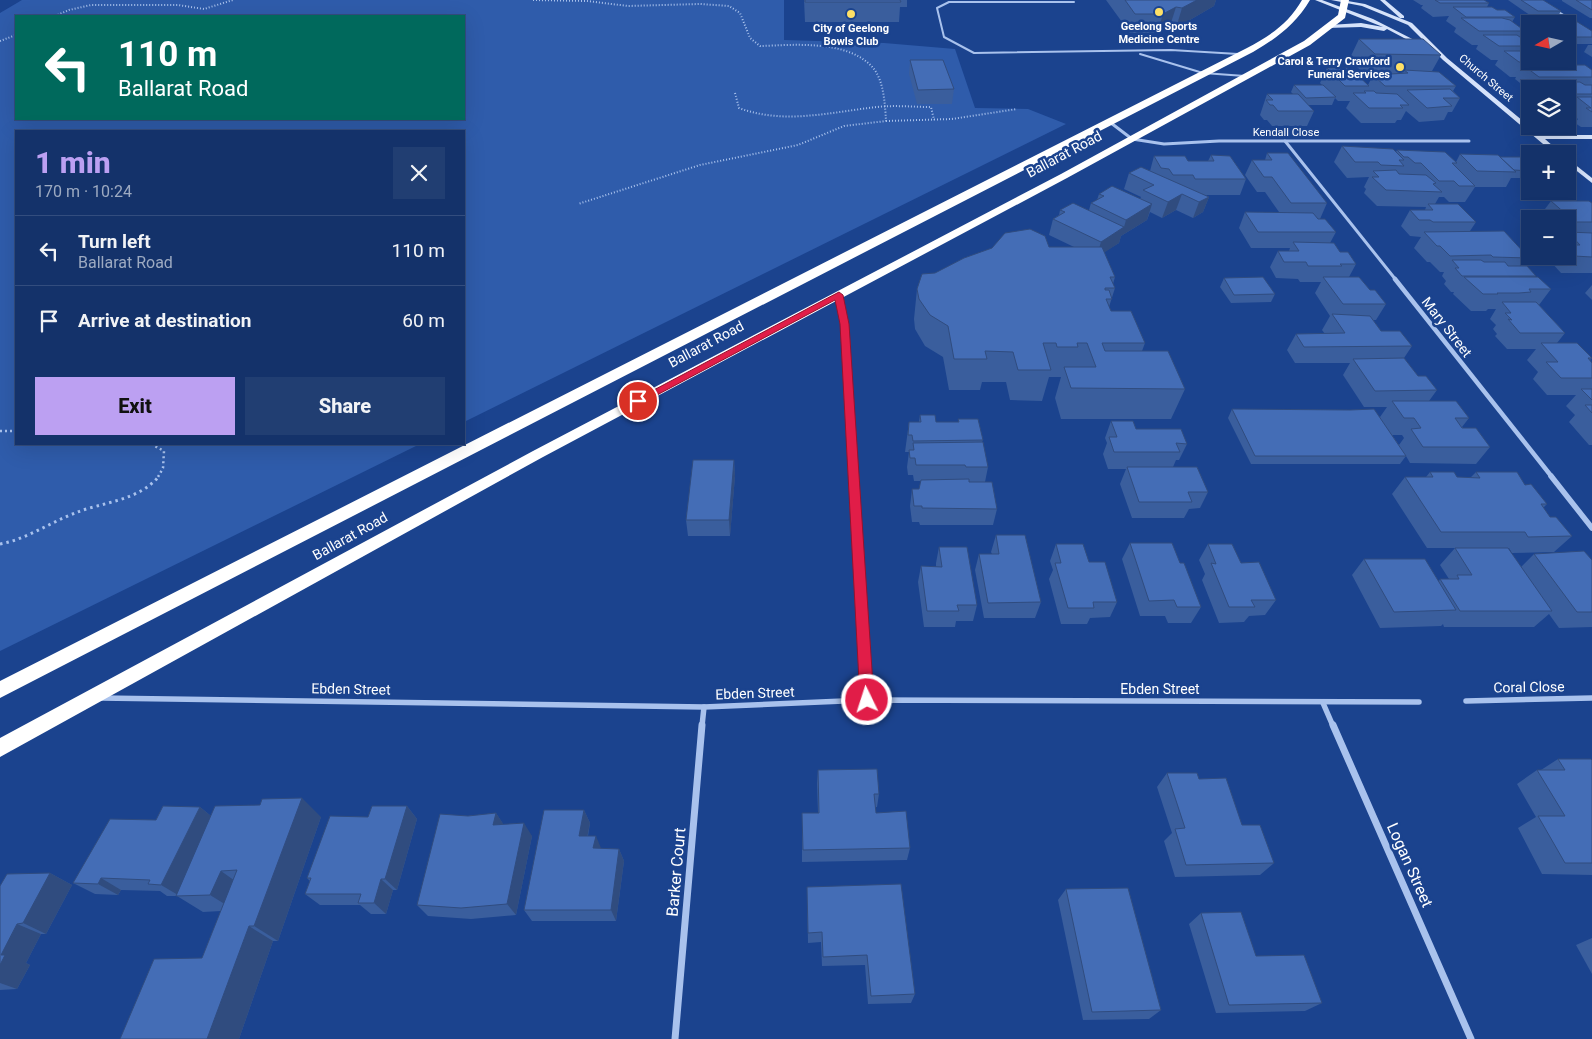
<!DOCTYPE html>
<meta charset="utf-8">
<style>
:root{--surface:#14326a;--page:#213e72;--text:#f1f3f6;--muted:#9daac1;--line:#334d7e;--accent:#bca0f2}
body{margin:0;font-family:Roboto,sans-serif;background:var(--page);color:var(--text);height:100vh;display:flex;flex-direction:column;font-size:19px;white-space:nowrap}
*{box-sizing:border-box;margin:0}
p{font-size:16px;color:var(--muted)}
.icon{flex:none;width:28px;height:28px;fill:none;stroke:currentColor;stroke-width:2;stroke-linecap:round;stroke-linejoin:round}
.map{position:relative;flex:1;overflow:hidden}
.drawer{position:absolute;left:15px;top:130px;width:450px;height:315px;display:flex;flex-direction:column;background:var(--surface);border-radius:0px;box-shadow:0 5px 20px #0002,0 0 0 1px var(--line)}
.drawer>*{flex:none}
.guide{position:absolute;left:15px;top:15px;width:450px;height:105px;border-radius:0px;box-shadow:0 5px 20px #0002,0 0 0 1px var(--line);background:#00695c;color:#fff;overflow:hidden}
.needle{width:32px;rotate:261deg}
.tools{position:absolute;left:1521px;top:15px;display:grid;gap:10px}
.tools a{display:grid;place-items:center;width:55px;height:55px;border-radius:0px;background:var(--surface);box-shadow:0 5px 20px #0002,0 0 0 1px var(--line);font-size:25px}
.pin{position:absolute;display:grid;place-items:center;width:42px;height:42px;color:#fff;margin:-21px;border:2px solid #fff;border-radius:50%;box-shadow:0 1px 5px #0007}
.me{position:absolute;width:55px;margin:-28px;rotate:356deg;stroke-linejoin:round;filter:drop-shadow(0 0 4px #0008)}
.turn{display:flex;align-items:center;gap:18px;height:105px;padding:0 20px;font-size:22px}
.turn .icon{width:65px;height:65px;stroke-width:2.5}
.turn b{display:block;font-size:35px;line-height:42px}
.round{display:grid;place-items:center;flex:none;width:52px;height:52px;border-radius:0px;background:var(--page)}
.overview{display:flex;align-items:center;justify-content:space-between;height:85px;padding:0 20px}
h1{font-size:30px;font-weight:800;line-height:38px;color:var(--accent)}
.button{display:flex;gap:10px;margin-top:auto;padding:10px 20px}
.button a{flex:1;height:58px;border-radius:0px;background:var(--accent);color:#111;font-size:20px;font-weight:800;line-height:58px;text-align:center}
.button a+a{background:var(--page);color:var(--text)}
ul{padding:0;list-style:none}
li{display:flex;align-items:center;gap:15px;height:70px;padding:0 20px;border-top:1px solid var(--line)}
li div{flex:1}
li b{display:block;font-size:19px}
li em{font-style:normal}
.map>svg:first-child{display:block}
.green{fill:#2f5cab;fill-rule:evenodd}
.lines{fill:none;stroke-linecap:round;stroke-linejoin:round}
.path-far2{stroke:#a9c2ed;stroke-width:2;stroke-dasharray:1 2;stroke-linecap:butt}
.path-far1{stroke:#a9c2ed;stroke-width:2.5;stroke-dasharray:2 3;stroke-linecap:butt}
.path{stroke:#a9c2ed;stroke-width:3;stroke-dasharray:2.5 4;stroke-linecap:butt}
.lane{stroke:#a9c2ed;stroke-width:2}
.street-far4{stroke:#a9c2ed;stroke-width:2.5}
.street-far3{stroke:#a9c2ed;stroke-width:3}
.street-far2{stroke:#a9c2ed;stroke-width:4.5}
.street-far1{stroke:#a9c2ed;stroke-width:5.5}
.street{stroke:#a9c2ed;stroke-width:7}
.secondary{fill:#d5e2fa;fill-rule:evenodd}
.highway{fill:#fff;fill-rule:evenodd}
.wall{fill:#3a5e9d;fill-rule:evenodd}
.shaded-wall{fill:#304c7f}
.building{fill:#446db6;stroke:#304c7f}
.route{fill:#e11d48;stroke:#92132f}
.poi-dot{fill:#fee066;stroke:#1b438e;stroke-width:2}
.labels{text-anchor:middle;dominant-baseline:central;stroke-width:5;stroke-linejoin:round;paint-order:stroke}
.far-poi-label{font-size:11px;font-weight:bold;fill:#fff;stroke:#1b438e}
.far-street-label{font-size:11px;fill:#fff;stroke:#1b438e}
.street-label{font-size:14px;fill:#fff;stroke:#1b438e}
.near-street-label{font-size:16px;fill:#fff;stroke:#1b438e}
</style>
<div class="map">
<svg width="1592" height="1039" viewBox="0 0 1592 1039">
<rect width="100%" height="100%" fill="#1b438e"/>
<path class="green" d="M22,0h762v40l100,3 71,6 20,59 53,1 38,15 -602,298v-291h-448v313h404l-420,207v-638zM16,16h448v103h-448z"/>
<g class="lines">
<g class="path-far2">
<path d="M533,0l54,1 41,5 72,-2 29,2 11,7 10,25 10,8c34,-1 89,-7 114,23 10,13 11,36 12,52l-42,5 -46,19 -98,20 -122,39"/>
<path d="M55,16l14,-6 22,-5h87l26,4 29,-9"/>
<path d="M0,41l16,-6"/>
<path d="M735,93l4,15c45,17 92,4 138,-1 18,-2 36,0 54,0l3,13"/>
<path d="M886,121l66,-2 65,-10"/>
</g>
<g class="path-far1">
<path d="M0,431h16"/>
<path d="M151,444l13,7 -1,17 -5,9"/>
</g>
<path class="path" d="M0,544c27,-5 49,-21 75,-31 27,-11 64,-12 84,-37"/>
<g class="lane">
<path d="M1074,2h-125l-12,6 7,29 30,16 197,-3 67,4"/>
<path d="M1140,54l63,19 42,3"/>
</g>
<g class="street-far4">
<path d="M1555,10l16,10"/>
<path d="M1109,122l3,2"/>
</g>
<g class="street-far3">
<path d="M1111,123l21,16 32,5 55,-3h250"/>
<path d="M1285,141l111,139"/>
</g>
<g class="street-far2">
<path d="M1395,279l157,198"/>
<path d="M839,295l5,28 9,154"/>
</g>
<g class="street-far1">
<path d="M853,476l14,224"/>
<path d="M1551,476l41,52"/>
<path d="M100,698l604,9 163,-7 552,2"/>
<path d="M1466,701l126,-3"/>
<path d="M1323,703l10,23"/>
<path d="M702,726l2,-19"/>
</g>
<g class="street">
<path d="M1333,725l138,314"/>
<path d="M675,1039l27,-314"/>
</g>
<g class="secondary">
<path d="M1315,0h7l51,19 53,27 -5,1 -34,-18 -3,2 -23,-4 -34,1 2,-3 32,-2 22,4z"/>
<path d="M1331,0h11l23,4 47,19 35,35 93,77h52v4h-47l17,15h-7l-112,-94 -35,-35 -46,-19z"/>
<path d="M1380,0h5l19,16v2h-4z"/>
<path d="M1568,159l24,19v5l-24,-19z"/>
</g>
<g class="highway">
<path d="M1302,0h8c-14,24 -33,38 -57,52l-1253,646v-17l1247,-633c23,-12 42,-25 55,-48z"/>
<path d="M1341,0h8l-4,18 -35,27 -243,133 -524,279 -543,300v-19l533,-287 528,-277 243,-133 34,-26z"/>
</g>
</g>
<g class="wall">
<path d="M804,0h103v7h-7l-1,15h-94z"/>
<path d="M1106,0h110l-2,6 -38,22 -6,-2 -13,7h-27z"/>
<path d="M1413,0h71l5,3 -2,4 28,10 -3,5 11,7 3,-4h4v13l-6,-5 -3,5 9,6v17l34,1 -1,3 29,5v57h-11l-6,-4 3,-4 -10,-8 1,-2h-1v-20h-38v2l-15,-12 1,-2h-6l-15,-12 3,-5h-7l-15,-11 2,-4h-6l-18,-13 2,-4 -10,-7 3,-5 -16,1 -12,-9 2,-3h-2z"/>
<path d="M1508,0h35l18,11 -4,7 35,13v13h-20l-4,-3v-17h-23l3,-6h-14z"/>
<path d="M1562,0h30v18h-2l-28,-17z"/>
<path d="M1359,39l82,16 -9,16 24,15 -3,5 7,7 -8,14h-4l-4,8 -25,2 -13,-11 -5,9h-4l-2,3h-34l-15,-15 4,-7h-12l-3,-3 -3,7h-24l6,6 -7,15h-35l-5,-6h-3l-4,-5 7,-21h26l-2,-2 3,-7h28l-2,-2 7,-15 41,17 5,-10h-7l-17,-15z"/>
<path d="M1588,45h4v12l-8,-5z"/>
<path d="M910,60l44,29 -2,15h-35l-8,-30z"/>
<path d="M1342,146l54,6 1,-2 59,12 4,-8 40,3 30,4v17h-19l-5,9h-31l-10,15h-16l-5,-5h-5l-4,7 41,18 -6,9 59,27 -6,8 13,10 -1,1 16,12 -12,16 26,28 -8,10 35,15 -2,2 2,3v82h-3l-20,-23 6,-7 -9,-9 10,-11h-29l-14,-16 5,-7 -11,-12 9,-11h-29l-12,-13 2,-2 -4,-5 3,-4 -6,-6 6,-10h-8l-2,2h-15l-18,-17 1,-2h-3l-7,-8 2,-3 -4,-5 2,-4h-4l-10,-10h-3l-13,-14 7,-11 -11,-1 -9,-10 9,-16h15l1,-3 -49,-1 -13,-13 2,-4 -2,-2 5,-10 -22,1 -13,-16z"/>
<path d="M1267,153l60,50 -7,16 16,13 -6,11 10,9 16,12 -7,13 21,13 16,14 -10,16h-3l8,11 31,15 -8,12 14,18 19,14 -8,11 40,17 -7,9 28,20 -14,17 -66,-1 -4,-7 -6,8h-149l-23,-46 4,-9 148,8 7,-10h-23l-21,-32 7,-12h-55l-8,-13 9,-16h29l-3,-4 8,-14 -15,-23 6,-11h-21l-2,-3 -22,-1 -6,-11 8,-16h11l1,-3h-39l-12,-20 6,-16h34l-14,-20h-8l-12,-17 7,-15h13zM1392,435h10l2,3 -5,7z"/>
<path d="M1211,155l35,24 -6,16h-35l4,2 -6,15 -10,6 -17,-8 -14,8 -12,-6 -3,8 -26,16 -2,7 -15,9 11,25 -2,7 2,4 -6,19 2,4 34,32 -3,8 43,38 -14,30h-110l-6,-21 6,-21h-12l-7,24 -32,-1 -4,-18h-24l-2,8h-31l-6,-33 -18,-11 -10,-17 -1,-10 3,-30 18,-16 114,-26h25l-25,-12 4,-16 6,-4 1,-5h29l2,-7 6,-3 2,-6 41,5 1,-2 -17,-8 5,-16 21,-2 4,-15 34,5h20z"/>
<path d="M1551,201l41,2v70h-31l-11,-12 4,-5h14v-37h-27l-2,-2z"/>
<path d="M1224,278l51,16 -4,8 -40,1 -11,-16z"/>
<path d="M1592,285v15l-7,-7z"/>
<path d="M920,415l16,7h22v-3l25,21 -1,2 6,25 -3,15 12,27 -4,16h-73l-1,-3h-7l-2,-16 2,-17h7l2,-8h-7l-1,-6h-5l-1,-8 2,-15h-4l4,-30h10z"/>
<path d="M1111,421l25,8 51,15 -8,16h-3l-3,7 35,25 -8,16 -11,1 -5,9h-52l-12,-34 6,-15h-18l-5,-15 4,-11 -2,-5z"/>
<path d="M734,460l1,16 -5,60h-42l-2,-16z"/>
<path d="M1430,472l27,5h14l5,-5 49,13 22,19 -4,4 7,9 22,19 -18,16 -42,1 -3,-5h-1l13,19 13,-13 58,6v67l-33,1 -10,-14 -15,13h-90l-1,-3 -2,2 -61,2 -28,-53 12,-16 75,22 1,-2h9l-9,-14 15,-17h28h-56l-35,-54 13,-17h21z"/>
<path d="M996,535l45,67 -6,16h-51l-9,-48 4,-16h13l-1,-2z"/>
<path d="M1130,543l50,20 21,44 -10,16h-23l-3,-7h-25l-18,-57z"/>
<path d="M1056,544l33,18 28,40 -7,15 -20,1 -3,6h-26l-12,-45 4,-9 -3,-9z"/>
<path d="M1208,544l33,19 35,37 -11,15 -16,1 -5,6 -25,1 -17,-43 3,-6 -6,-14z"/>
<path d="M939,547l38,58 -4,16h-17l-1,6h-31l-6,-45 3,-16 15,1v-4z"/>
<path d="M1558,759l34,1v115l-50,-1 -24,-46 18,-11 -19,-33 20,-14h4z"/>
<path d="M818,770l61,24 -2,13h-1v6l34,35 -3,12 -105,2v-49h16l-1,-30z"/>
<path d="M1167,773l32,6 43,46 32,38 -14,12 -85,2 -11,-36 8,-8 -15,-46z"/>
<path d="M407,806l10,13 -20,71h-4l-7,24h-15l-11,-9h-40l-15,-11 5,-13 -3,-3 61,-61z"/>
<path d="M200,807l11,9 110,1 -43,124h-5l-34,98h-119l82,-81 19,-47 -18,1 -26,-16h-10l-7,-5 -39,-1 -3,5 -23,-1 -22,-11 83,-63z"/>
<path d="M584,810l6,13 -2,13 13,13h18l5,12 -8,60h-84l-8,-11z"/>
<path d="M496,813l7,11 29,12 -16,79 -45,4 -43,-3 -11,-11 51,-89z"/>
<path d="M50,873l22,12 -26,49h-5l-15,29 4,2 -13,24 -17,1v-104z"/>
<path d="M807,887l108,107 -4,9 -43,1 -3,-39 -43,1 -1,-24 -13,1z"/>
<path d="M1066,889l95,121 -12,9 -66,1 -25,-120z"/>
<path d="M1201,913l55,43 66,47 -17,8 -89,2 -27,-89z"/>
<path d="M1592,938v36l-16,-29z"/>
</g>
<g class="shaded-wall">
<path d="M1197,0h19l-2,6 -38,22 6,-20z"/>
<path d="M1176,7l-6,19 -13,7 6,-19z"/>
<path d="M1182,194l-6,16 -14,8 6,-16z"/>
<path d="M1209,197l-6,15 -10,6 6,-16z"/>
<path d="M1152,204l-5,16 -26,16 -2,7 -23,15 5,-16 23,-15 2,-7z"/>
<path d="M734,460l1,16 -5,60 -1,-16z"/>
<path d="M302,798l19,19 -43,124 -24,-15z"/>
<path d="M407,806l10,13 -20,71 -12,-11z"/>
<path d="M200,807l16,13 -38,75 -17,-10z"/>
<path d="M584,810l6,13 -5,25 -6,-12z"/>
<path d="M496,813l8,12h-11z"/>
<path d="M524,823l8,13 -16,79 -9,-11z"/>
<path d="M596,836l5,12h-8z"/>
<path d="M619,849l5,12 -8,60 -5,-11z"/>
<path d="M221,871l24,17 -9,23 -26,-16z"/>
<path d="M50,873l22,12 -26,49 -23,-11z"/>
<path d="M101,878l20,12 -3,5 -20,-11z"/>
<path d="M381,879l12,11 -7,24 -12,-11z"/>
<path d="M17,924l24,10 -15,29 4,2 -13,24 -17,-6v-18l1,-10z"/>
<path d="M249,926l24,15 -34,98h-32z"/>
</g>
<g class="building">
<path d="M805,0h95l1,2h-96z"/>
<path d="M1125,0h72l-15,8 -6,-1 -13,7h-28z"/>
<path d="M1435,0h49l5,3h-49z"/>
<path d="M1521,0h22l18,11h-23z"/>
<path d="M1576,0h16v10z"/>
<path d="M1453,7h39l5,3h8l10,7h-49z"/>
<path d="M1461,18h41l8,2 15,11h-46z"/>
<path d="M1548,18h23l21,13v6h-15l-9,-6v-7h-11z"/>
<path d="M1483,35h34l13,9v2h-31z"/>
<path d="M1359,39h64l18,16 -66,-1z"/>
<path d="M1504,51h26v10h33l1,1h-45z"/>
<path d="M910,60h33l11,29 -36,1z"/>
<path d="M1523,65h62l7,5v7h-53z"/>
<path d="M1327,68h23l19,18h-24z"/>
<path d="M1404,70l35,2 17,14h-71l-12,-11 35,-2z"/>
<path d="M1567,82h13l5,3h7v9h-21l-3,-2v-3h-5l-5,-3h13z"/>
<path d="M1294,85h29l13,12 -30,1z"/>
<path d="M1450,89l10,9h-17l9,8 -25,2 -20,-18z"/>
<path d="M1364,91h10l2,2 21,1 12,11h-9l3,3h-34l-16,-15h13z"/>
<path d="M1267,94h31l16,17h-36l-5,-6h-3l-4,-5h7z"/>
<path d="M1577,97h15v15l-6,-4h5z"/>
<path d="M1342,146l51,3 11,11h-5l5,6 -23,-1 -3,-3h-23z"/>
<path d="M1397,150l48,2 12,11h-5l23,23h-16l-5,-5h-15l-18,-18h-6l-7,-6h-4z"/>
<path d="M1267,153h21l39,50h-36l-19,-26h-8l-12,-17h20z"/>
<path d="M1460,154l38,1 18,17 -39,-1z"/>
<path d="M1211,155l19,1 16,23h-51l-2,-4h-20l-4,-6 -8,-1 -7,-12h31l3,5h26z"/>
<path d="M1500,157h25l5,4v10l-16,-1z"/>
<path d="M1141,167l68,30 -10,5 -17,-8 -14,8 -25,-12 11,-5 -25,-12z"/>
<path d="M1396,170l3,4 27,1 10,8 -3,1 9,8 -56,-2 -14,-13h7l-6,-6z"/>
<path d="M1112,186l40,18 -26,16 -35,-17 13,-7 -5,-2z"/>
<path d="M1551,201h38l3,2v19h-17z"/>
<path d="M1073,203l51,24 -23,15 -48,-23 12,-7 -5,-2z"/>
<path d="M1428,204h30l18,18h-43l-3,-2h-11l-9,-10h23z"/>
<path d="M1245,212l68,1 5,6h7l11,13h-78z"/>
<path d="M1030,229l15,7 4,11h53l13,30h-5l5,11h-10v2h4l3,9h-6l5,12h20l14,32h-43l3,8h63l17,38 -114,-1 -7,-21h32l-9,-24h-10l1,4h-21l-1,-4h-13l8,27h-33l-5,-18 -28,-1 2,8h-33l-6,-33 -18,-11 -11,-16 -2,-10 5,-15 13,-1 29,-15 28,-10 13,-15z"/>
<path d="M1504,231l25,27 -36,-1 -2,-2 -41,1 -10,-10h-3l-13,-14z"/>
<path d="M1568,232l24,1v24l-18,-1 -6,-6v-5h12z"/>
<path d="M1293,242l41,1 6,9h8l8,12h-16l2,2h-34l-2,-4h-22l-6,-11h21z"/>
<path d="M1452,260h29l3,2h21l3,4h19l9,10h-74l-7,-8h4z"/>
<path d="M1263,277l12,17 -41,1 -10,-17z"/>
<path d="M1323,277h36l11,13h5l11,14h-43z"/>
<path d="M1464,277h74l13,12h-22l2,3 -12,1h-22l1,1h-15z"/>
<path d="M1502,302h34l29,31h-45l-12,-14 4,1 -7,-7h6z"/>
<path d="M1332,314l38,2 11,15h19l12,15 -108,1 -8,-13 49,-1z"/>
<path d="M1541,343h36l15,15h-4l4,5v15h-31l-15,-16h12z"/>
<path d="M1404,358l14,18h8l11,14 -62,1 -22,-32z"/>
<path d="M1581,389h11v11z"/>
<path d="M1392,401h64l13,17h-14l7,10h14l14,19h-67l-12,-18 10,-1 -7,-10h-10z"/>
<path d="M1585,405h7v8z"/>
<path d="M1232,409l118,1 24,-1 32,47h-151z"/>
<path d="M920,415h15l1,7h23l-1,-3h20l5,21 -70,1 -1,-6h-4l1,-13h12z"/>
<path d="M1111,421h22l3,8h45l6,15 -11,-1 4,9h-66l-5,-15h8z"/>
<path d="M983,442l5,25h-22l-1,-2h-49l-1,-7h-5l-1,-8h5l-1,-7z"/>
<path d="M693,460h41l-5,60h-43z"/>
<path d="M1127,467h70l11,25h-20l4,10h-53z"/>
<path d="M1430,472h24l3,5 23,1 -4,-6h41l8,13 6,-1 16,20h-6l9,13h6l16,19 -44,1 -3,-5h-84l-36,-55h28z"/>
<path d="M969,479v3h23l5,27 -75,-1v-2h-8l-2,-17h7l2,-9z"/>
<path d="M996,535h29l16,67 -53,1 -9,-49h20z"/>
<path d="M1130,543h42l8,20h4l17,44h-24l-3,-7 -25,1z"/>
<path d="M1056,544h27l6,18h16l12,40h-24l1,6h-26l-13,-45h6z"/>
<path d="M1208,544h24l9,19 18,-1 17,38h-25l4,7h-26l-18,-44 5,1z"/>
<path d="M939,547h28l10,58h-20l2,6h-32l-6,-45 21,1z"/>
<path d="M1455,548h53l44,63h-92l-20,-32h19l-2,-4h15z"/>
<path d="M1584,551l8,9v52h-15l-43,-58z"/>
<path d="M1364,559h61l31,51 -62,2z"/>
<path d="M1558,759h33l1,1v103h-27l-27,-47h27l-28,-46h28z"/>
<path d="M877,769l2,25h-5l2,19 30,-2 4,37 -107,2 -1,-37h17l-1,-43z"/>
<path d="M1167,773h30l2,6 27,-1 16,47h18l14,38 -88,2 -11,-36 10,-1z"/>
<path d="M302,798l-48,128h-5l-42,113h-87l34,-80 48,-1 35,-88 -16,1 -11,24 -34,1 39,-90 45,-1 2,-6z"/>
<path d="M163,806l37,1 -39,78 -13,-1 2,-4 -49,-2 -3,6 -25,-1 37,-64 46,1z"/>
<path d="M372,806h35l-22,73h-4l-7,24h-16l3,-9h-56l6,-16h-4l23,-62 38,1z"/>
<path d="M544,810h40l-5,26h17l-3,12 26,1 -8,61h-87z"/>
<path d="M496,813l-3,12 31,-2 -17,81 -46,4 -44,-3 23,-91 28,2z"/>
<path d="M50,873l-27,50 -6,1 -16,31h4l-5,10v-79l7,-12z"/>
<path d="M901,884l14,110 -44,2 -4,-41 -44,2 -1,-25 -14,1 -1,-46z"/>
<path d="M1128,888l33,122 -69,2 -26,-123z"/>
<path d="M1241,912l15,44 48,-1 18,48 -93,2 -28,-92z"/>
</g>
<path class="route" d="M839,292l4,3 6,29 25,376 -2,5 -5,1 -5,-1 -2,-5 -20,-376 -5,-24 -193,103h-7l-2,-2z"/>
<g class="poi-dot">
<circle cx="1159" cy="12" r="5"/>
<circle cx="851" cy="14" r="5"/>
<circle cx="1400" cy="67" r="5"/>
</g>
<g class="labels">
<g class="far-poi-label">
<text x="1159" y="26">Geelong Sports<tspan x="1159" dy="13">Medicine Centre</tspan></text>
<text x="851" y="28">City of Geelong<tspan x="851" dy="13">Bowls Club</tspan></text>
<text x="1390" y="61" text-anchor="end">Carol &amp; Terry Crawford<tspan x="1390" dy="13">Funeral Services</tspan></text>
</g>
<g class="far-street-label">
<text transform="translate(1486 78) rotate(40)">Church Street</text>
<text x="1286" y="132">Kendall Close</text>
</g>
<g class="street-label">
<text transform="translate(1064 154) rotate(-28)">Ballarat Road</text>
<text transform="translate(1447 327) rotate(52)">Mary Street</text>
<text transform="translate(706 344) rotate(-28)">Ballarat Road</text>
<text transform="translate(350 536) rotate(-29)">Ballarat Road</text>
<text transform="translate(1529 687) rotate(-1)">Coral Close</text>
<text transform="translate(351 689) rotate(1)">Ebden Street</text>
<text x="1160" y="689">Ebden Street</text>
<text transform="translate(755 693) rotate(-2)">Ebden Street</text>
</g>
<g class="near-street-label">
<text transform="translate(1410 865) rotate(66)">Logan Street</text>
<text transform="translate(676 872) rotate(-85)">Barker Court</text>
</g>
</g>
</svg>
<div class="tools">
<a><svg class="needle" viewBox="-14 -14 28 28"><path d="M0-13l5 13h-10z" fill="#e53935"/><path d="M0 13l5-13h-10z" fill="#9daac1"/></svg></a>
<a><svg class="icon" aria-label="layers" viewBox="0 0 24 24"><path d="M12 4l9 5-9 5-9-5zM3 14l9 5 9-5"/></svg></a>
<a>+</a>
<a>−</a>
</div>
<div class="pin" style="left:638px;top:401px;background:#d93025"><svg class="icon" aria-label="arrive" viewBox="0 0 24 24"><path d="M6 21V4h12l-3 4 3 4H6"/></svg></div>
<svg class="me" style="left:867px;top:700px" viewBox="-20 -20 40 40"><circle r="17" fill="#e11d48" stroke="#fff" stroke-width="3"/><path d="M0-11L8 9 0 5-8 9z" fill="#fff"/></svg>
<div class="guide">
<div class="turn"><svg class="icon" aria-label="left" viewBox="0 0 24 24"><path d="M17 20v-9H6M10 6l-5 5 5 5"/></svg><div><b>110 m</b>Ballarat Road</div></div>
</div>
<section class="drawer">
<div class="overview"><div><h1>1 min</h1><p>170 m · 10:24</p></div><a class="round"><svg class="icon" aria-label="close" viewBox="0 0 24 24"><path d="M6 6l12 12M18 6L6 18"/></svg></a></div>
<ul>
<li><svg class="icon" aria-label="left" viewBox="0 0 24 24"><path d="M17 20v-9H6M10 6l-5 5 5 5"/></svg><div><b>Turn left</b><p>Ballarat Road</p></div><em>110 m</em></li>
<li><svg class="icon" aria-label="arrive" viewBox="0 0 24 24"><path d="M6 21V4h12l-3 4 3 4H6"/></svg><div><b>Arrive at destination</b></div><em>60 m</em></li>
</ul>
<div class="button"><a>Exit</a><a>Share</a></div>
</section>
</div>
